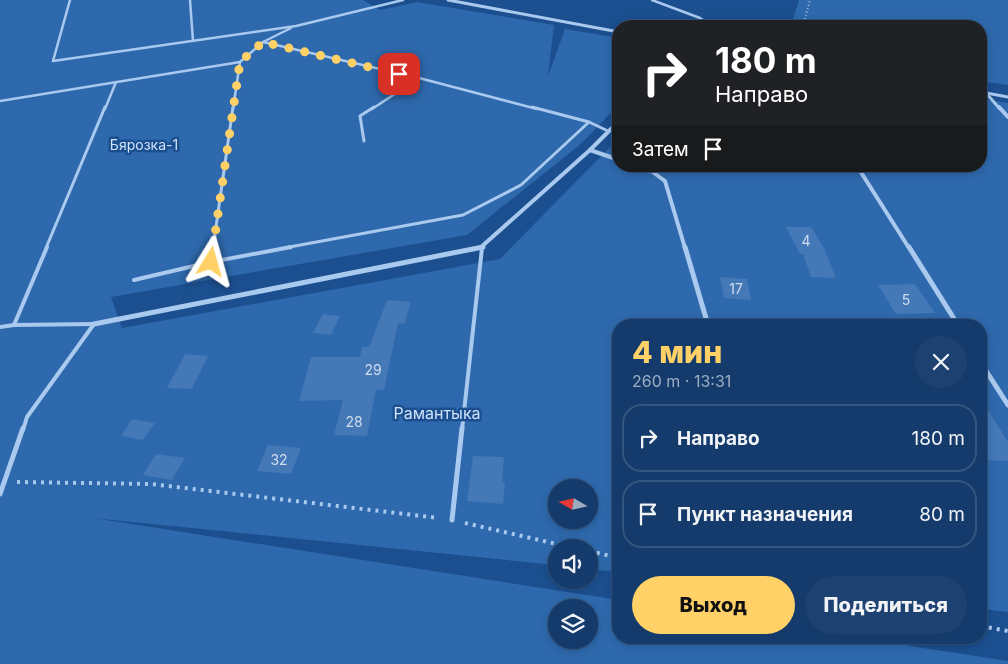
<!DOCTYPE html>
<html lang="ru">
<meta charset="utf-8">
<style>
:root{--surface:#143b6b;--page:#1d4271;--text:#f1f3f6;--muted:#9dadc1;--line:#33557e;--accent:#ffd166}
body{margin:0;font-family:Inter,sans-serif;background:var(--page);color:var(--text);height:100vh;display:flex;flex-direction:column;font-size:19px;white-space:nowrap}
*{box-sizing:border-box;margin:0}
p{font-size:16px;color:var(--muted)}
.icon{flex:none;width:28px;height:28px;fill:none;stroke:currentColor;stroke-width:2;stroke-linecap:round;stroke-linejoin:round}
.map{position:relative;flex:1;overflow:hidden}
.drawer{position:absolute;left:612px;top:319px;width:375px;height:325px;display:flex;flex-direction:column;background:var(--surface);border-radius:20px;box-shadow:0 2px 8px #0003,0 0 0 1px var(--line)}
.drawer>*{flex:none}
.top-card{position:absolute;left:612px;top:20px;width:375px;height:152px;border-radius:20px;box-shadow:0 2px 8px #0003,0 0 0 1px var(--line);background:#202124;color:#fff;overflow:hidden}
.needle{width:32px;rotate:279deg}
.fabs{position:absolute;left:548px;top:479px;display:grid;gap:10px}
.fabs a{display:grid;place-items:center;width:50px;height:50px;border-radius:50%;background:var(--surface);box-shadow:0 2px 8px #0003,0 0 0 1px var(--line);font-size:25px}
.pin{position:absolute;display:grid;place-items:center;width:42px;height:42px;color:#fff;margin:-21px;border-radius:10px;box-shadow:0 2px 8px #0006}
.me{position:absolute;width:55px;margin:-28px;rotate:8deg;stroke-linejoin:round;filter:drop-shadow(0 0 4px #0008)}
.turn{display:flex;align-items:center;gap:18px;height:105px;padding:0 20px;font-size:22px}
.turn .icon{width:65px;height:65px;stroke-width:2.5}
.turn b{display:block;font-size:35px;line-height:42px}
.then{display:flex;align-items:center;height:48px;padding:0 20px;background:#0003;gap:10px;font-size:19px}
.round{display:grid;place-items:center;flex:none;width:52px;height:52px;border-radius:26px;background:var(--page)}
.overview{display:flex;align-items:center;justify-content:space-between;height:85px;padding:0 20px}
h1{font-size:30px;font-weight:800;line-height:38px;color:var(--accent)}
.action{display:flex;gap:10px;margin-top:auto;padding:10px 20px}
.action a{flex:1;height:58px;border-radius:30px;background:var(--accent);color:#111;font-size:20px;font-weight:800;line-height:58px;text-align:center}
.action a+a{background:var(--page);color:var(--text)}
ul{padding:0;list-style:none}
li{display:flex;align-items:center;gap:15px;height:68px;margin:0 10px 8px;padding:0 10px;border:2px solid var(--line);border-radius:20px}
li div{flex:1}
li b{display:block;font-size:19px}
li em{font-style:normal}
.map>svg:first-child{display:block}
.green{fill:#2e69ad;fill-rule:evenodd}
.building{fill:#4478b7}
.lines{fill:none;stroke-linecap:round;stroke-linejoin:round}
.path-far1{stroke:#a9c9ee;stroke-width:2;stroke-dasharray:1 2.5;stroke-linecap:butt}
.path{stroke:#a9c9ee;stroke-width:4;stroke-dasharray:3 5;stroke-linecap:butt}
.service-far3{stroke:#a9c9ee;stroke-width:2.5}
.service-far2{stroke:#a9c9ee;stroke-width:3}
.service-far1{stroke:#a9c9ee;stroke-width:4}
.service{stroke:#a9c9ee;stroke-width:5}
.minor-far2{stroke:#a9c9ee;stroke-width:3}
.minor-far1{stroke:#a9c9ee;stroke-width:4}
.minor{stroke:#a9c9ee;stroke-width:5}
.route{stroke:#ffd166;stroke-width:9;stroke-dasharray:0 16.2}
.labels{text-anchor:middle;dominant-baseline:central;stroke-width:5;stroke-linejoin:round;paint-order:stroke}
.far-park-label{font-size:14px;fill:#cfe3fa;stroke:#1b4f8f}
.number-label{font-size:14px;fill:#d0dded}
.park-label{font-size:16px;fill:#cfe3fa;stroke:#1b4f8f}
</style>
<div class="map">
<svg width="1008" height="664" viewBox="0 0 1008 664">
<rect width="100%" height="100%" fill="#1b4f8f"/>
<g class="green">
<path d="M0,0h363l17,10 37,-8 137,23 -6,51 17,-47 54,9v66l-37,39 -115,92 -356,62 11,31 378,-69 119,-121v28h362v-67l27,4v509l-27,-3v-284h-362v247l-30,-3v-21h-33v17l-463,-47 526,82v38h240l149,23v3h-1008zM556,488h33v32h-33zM556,608h33v32h-33z"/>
<path d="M799,0h209v85l-27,-4v-55h-190z"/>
</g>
<g class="building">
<path d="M786,227h25l13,21 12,30 -25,-1 -8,-23h-3z"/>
<path d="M720,277l27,2 4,21 -27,-2z"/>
<path d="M915,284l20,29 -39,1 -18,-29z"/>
<path d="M387,300l24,2 -7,22 -6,-1 -14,67h-8l-9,46 -33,-1 9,-35 -44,1 12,-44h49l2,-10h7z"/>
<path d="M323,314l17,2 -9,19 -18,-2z"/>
<path d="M185,354l23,2 -16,33 -25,-1z"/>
<path d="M981,399l27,43v19l-27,-1z"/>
<path d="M132,419l23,4 -12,17 -22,-4z"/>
<path d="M268,445l33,3 -10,26 -34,-3z"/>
<path d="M156,454l29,4 -13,22 -29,-5z"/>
<path d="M473,456l31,1 -2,26h3l-2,21 -36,-3z"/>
</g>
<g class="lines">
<path class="path-far1" d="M803,26l7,-26"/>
<g class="path">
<path d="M17,482l134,2 288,34"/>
<path d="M465,523l109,25"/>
<path d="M589,551l30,7"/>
<path d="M981,626l27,5"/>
</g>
<g class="service-far3">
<path d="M70,0l-17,61 243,-35 107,-26"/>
<path d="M190,0l3,41"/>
<path d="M652,0l48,18 13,8"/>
<path d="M263,42l156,36 118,31"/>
<path d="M0,101l240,-39"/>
<path d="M105,109l11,-27"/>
<path d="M233,109l7,-47 23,-20 28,-14"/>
<path d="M372,109l47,-31"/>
</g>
<g class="service-far2">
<path d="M532,107l57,15 19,9"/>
<path d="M364,141l-4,-25 14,-9"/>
<path d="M46,248l59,-141"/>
<path d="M213,248l20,-141"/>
<path d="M284,248l179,-33 58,-30 68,-63"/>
</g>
<g class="service-far1">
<path d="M211,262l2,-15"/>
<path d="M134,280l77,-18 80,-15"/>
<path d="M14,325l33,-78"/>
<path d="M0,327l14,-2 80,-1"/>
<path d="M23,430l4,-13 67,-93"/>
<path d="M462,430l20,-182"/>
</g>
<g class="service">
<path d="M0,494l23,-66"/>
<path d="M452,520l10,-92"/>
</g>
<g class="minor-far2">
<path d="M448,0l171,32"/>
<path d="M981,92l27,5"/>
<path d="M986,93l14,16"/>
</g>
<g class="minor-far1">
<path d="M999,107l9,10"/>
<path d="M590,150l29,10"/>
<path d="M639,166l11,4 15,11 20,67"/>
<path d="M857,166l52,82"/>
<path d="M480,248l110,-98 29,-29"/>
</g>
<g class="minor">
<path d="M685,247l23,78"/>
<path d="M909,247l49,78"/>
<path d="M94,324l389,-77"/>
<path d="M981,363l27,42"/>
</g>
</g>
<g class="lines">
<path class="route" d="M211,262l29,-200 23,-20 136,32"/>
</g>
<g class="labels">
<g class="far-park-label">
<text x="144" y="144">Бярозка-1</text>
</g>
<g class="number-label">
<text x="806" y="240">4</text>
<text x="736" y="288">17</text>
<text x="906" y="299">5</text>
<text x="373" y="369">29</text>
<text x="354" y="421">28</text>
<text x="279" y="459">32</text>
</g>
<g class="park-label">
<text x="437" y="413">Рамантыка</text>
</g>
</g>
</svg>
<div class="fabs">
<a><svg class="needle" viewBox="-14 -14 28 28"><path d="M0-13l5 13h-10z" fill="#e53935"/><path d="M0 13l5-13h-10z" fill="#9dadc1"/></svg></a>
<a><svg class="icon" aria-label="sound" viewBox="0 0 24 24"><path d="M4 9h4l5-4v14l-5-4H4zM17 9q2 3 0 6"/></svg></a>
<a><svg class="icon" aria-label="layers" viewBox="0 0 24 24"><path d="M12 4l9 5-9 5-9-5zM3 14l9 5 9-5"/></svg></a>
</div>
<div class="pin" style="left:399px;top:74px;background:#d93025"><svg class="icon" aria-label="arrive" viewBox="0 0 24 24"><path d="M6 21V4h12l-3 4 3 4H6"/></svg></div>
<svg class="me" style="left:211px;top:262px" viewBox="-20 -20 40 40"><path d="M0-17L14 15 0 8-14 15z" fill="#ffd166" stroke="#fff" stroke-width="4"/></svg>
<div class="top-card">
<div class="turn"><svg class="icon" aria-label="right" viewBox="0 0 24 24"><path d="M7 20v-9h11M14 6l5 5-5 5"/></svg><div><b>180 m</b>Направо</div></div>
<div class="then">Затем<svg class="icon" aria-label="arrive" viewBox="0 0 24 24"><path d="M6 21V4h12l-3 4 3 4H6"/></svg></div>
</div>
<section class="drawer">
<div class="overview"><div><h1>4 мин</h1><p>260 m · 13:31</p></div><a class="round"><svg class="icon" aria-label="close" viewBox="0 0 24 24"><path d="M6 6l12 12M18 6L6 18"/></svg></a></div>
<ul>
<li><svg class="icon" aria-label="right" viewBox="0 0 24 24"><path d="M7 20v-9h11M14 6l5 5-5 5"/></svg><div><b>Направо</b></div><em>180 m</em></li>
<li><svg class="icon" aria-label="arrive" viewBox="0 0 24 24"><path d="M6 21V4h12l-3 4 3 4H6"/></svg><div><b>Пункт назначения</b></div><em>80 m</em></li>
</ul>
<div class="action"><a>Выход</a><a>Поделиться</a></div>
</section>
</div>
